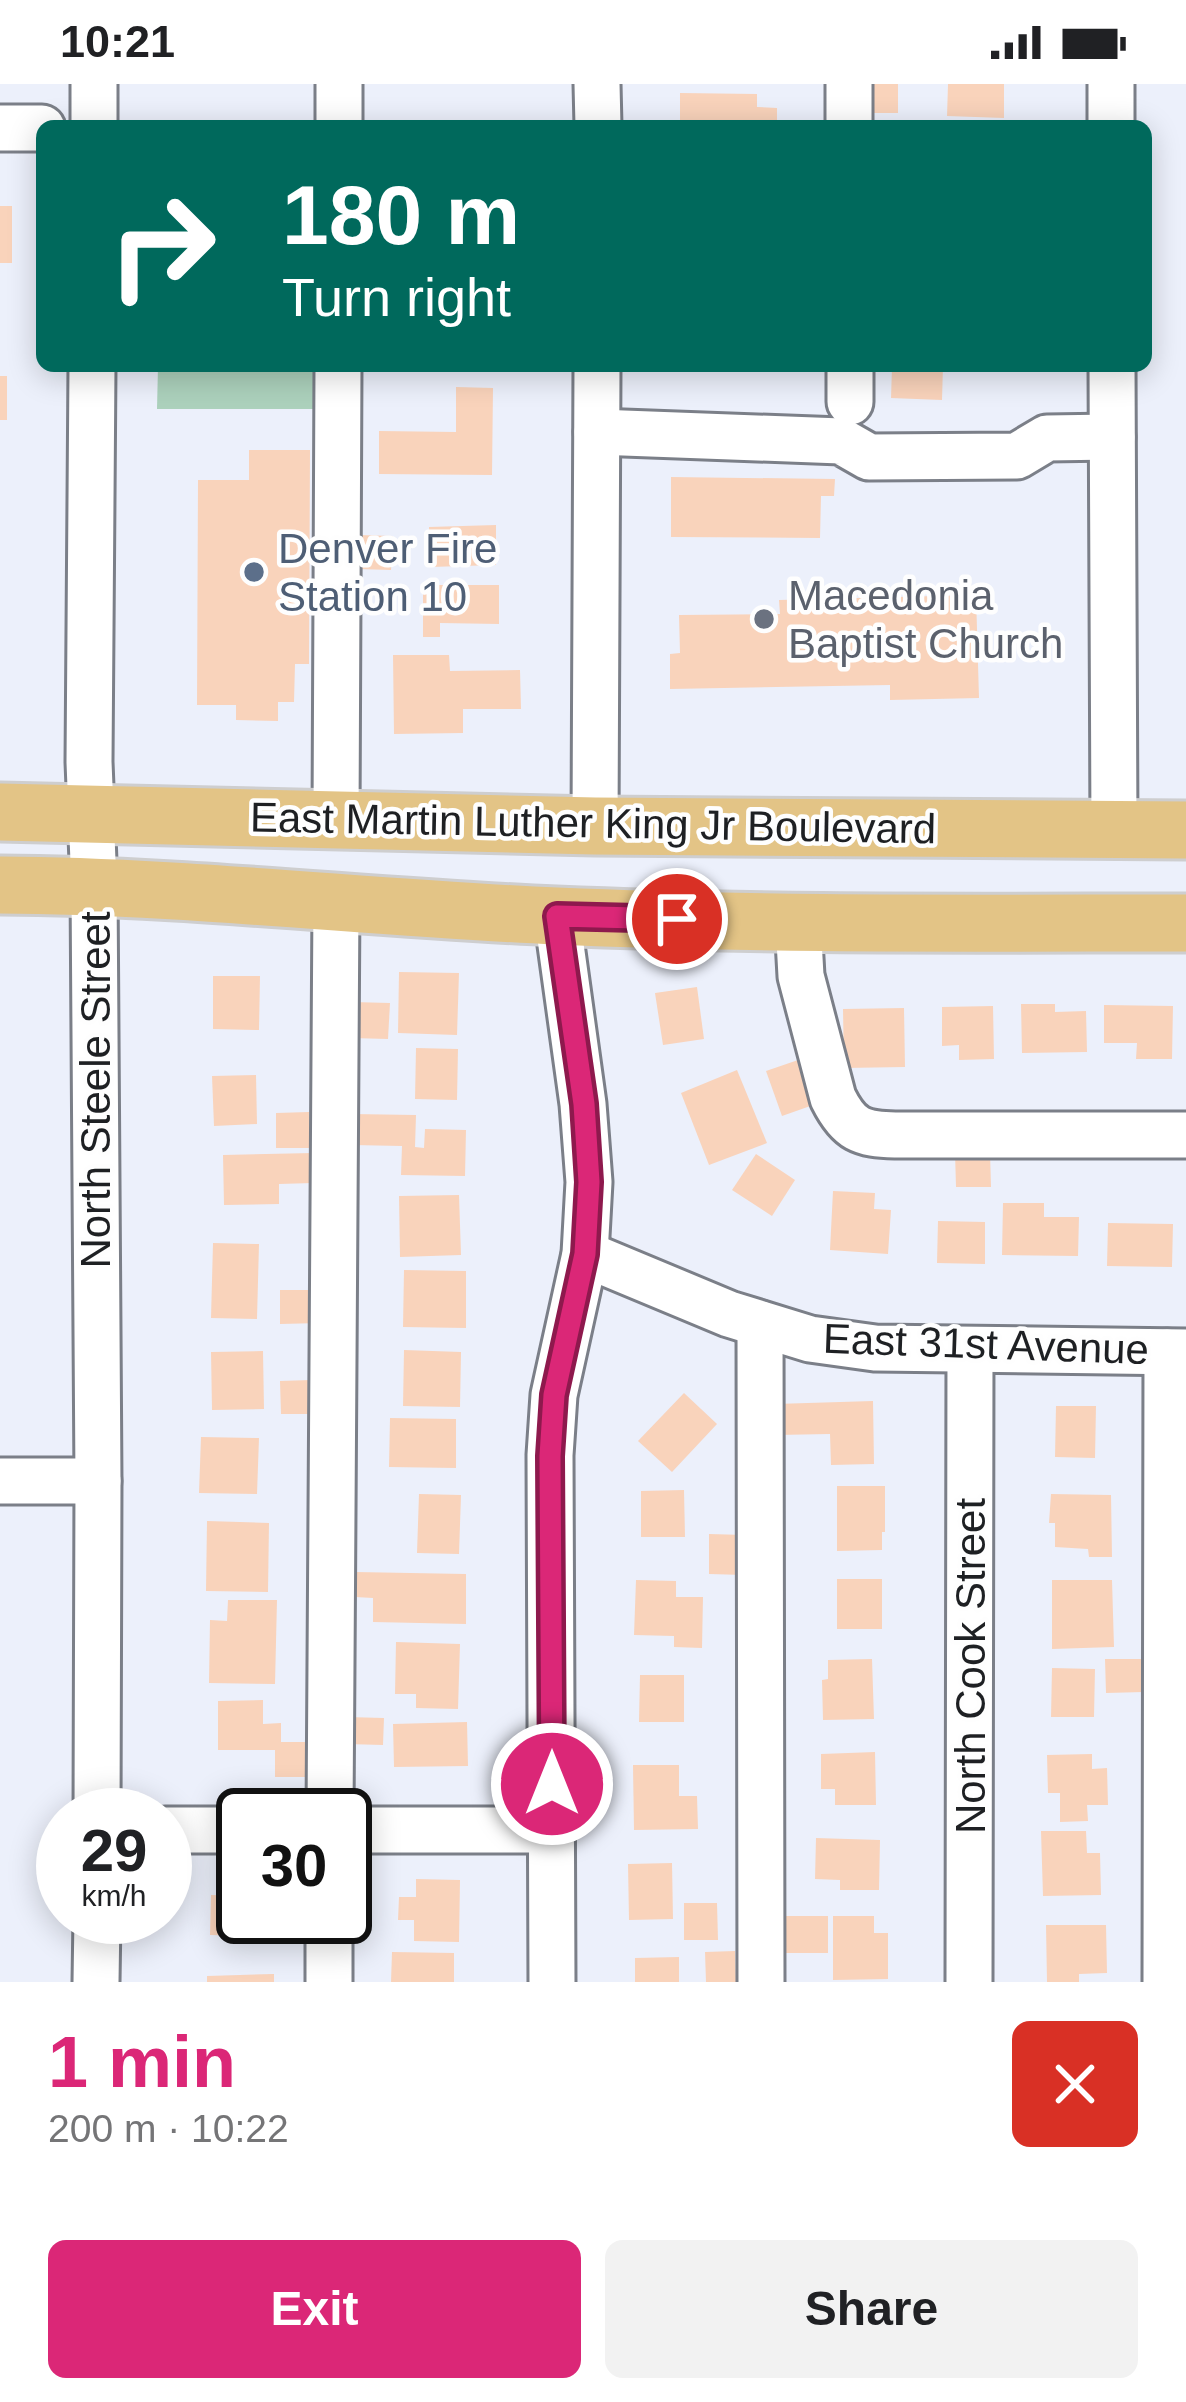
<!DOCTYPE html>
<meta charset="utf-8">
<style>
:root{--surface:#fff;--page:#f2f2f2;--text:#202124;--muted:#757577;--accent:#db2777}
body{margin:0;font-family:Arial,sans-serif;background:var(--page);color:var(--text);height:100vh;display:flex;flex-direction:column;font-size:45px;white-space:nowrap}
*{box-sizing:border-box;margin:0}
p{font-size:39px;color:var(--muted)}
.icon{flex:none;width:66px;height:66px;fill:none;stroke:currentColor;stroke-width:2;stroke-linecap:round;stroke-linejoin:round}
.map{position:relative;height:1898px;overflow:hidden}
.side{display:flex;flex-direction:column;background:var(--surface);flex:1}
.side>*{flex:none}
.guide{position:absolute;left:36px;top:36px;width:1116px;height:252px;border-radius:18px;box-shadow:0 6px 30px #0003;background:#00695c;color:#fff;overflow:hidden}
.speed{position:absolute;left:36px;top:1704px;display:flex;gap:24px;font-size:60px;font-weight:700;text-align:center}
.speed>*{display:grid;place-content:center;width:156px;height:156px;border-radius:50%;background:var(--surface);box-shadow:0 6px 30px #0003;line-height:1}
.speed small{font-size:30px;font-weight:400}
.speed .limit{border:6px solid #111;border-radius:18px;background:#fff;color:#111}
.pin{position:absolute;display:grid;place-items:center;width:102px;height:102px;color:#fff;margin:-51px;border:6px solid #fff;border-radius:50%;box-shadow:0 3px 12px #0007}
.me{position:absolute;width:132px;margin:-66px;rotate:0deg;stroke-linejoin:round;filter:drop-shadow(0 0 9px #0008)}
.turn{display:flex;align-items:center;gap:42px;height:252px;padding:0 48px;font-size:54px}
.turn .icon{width:156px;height:156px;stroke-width:2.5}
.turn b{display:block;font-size:84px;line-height:102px}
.round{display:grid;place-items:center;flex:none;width:126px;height:126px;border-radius:18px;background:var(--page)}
.overview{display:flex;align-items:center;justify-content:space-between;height:204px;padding:0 48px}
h1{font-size:72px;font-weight:800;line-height:90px;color:var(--accent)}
.button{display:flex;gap:24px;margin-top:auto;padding:24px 48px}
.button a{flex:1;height:138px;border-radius:18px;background:var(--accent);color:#fff;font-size:48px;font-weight:800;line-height:138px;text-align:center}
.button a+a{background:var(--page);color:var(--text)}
.status{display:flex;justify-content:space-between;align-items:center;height:84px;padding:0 60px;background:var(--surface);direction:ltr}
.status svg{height:33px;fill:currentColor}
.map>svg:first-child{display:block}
.green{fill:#acd1bc}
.building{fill:#f9d3bb}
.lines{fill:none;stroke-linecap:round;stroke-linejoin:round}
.minor-casing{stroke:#7b7f88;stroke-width:51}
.major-casing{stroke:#cececf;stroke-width:63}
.minor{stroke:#fff;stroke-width:45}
.major{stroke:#e3c486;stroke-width:57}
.route-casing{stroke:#8e194d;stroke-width:30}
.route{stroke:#db2777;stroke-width:21}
.service-dot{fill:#5c6f8a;stroke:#fefefe;stroke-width:4.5}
.worship-dot{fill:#6b7280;stroke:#fefefe;stroke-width:4.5}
.labels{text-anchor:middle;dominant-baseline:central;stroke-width:9;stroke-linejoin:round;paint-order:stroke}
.service-label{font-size:42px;fill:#4e5e75;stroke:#fefefe;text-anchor:start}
.worship-label{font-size:42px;fill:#5b616d;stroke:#fefefe;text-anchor:start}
.street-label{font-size:42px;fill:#1e2023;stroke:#fefefe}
</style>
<div class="status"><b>10:21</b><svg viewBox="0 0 49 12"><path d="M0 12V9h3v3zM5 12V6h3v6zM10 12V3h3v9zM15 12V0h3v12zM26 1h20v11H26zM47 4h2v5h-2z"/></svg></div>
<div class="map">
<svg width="1186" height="1898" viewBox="0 0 1186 1898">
<rect width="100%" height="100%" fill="#ecf0fb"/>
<path class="green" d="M158,282h163v43h-164z"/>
<g class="building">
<path d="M863,0h35v29h-34z"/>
<path d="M948,0h56v34l-57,-2z"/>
<path d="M680,9l77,1v13l20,1v18h-97z"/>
<rect x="0" y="122" width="12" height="57"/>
<path d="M892,282h51l-1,34 -51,-2z"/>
<rect x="0" y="292" width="7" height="44"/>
<path d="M456,303l37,1 -1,87 -113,-1v-43l77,1z"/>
<path d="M249,366h61l-1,214h-14l-1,38h-16v19l-42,-1v-15h-39l1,-225h51z"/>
<path d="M671,393l164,2 -1,17h-13l-1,42 -149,-1z"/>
<path d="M496,441v40l-66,2 -1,-40z"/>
<path d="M358,451l35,1 -2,34 -34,-1z"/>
<path d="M423,501h76v39l-59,-1v14h-17z"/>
<path d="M976,511l3,103 -89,2v-15l-220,4v-35l10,-1 -1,-38 101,-1 -1,-14z"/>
<path d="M393,571h56l1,16 70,-1 1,39h-58v24l-69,1z"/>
<path d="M399,888l60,1 -2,62 -59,-2z"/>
<path d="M213,892h47l-1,54 -46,-1z"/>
<path d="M697,903l7,52 -41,6 -8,-52z"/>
<path d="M352,918l38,1 -2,36 -37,-1z"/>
<path d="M1021,920h34v8l31,-1 1,41 -65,1z"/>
<path d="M1104,921l69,1 -1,53h-36l1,-16h-33z"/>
<path d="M993,922l1,53 -35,1v-15l-17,1v-39z"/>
<path d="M904,924l1,59 -61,1 -1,-59z"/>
<path d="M416,964l42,1 -1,51 -42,-1z"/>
<path d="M801,975l15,45 -34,12 -16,-45z"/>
<path d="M737,986l30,73 -58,22 -28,-72z"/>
<path d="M256,991l1,49 -43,2 -2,-50z"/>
<path d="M309,1028v36h-33v-35z"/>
<path d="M352,1030l64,1 -1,32 9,1 1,-19 41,1 -1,46 -64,-1 1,-29 -50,-1z"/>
<path d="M955,1068h35l1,35h-35z"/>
<path d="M313,1069v30l-34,1v20l-55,1 -1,-50z"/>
<path d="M756,1070l39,26 -23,36 -40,-26z"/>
<path d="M833,1107l42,2 -1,16 17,1 -3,44 -58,-4z"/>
<path d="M459,1111l2,60 -61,2 -1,-61z"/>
<path d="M1003,1119h41v14h35l-1,39 -76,-1z"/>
<path d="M938,1137l47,1v42l-48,-1z"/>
<path d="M1108,1139l65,1 -1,43 -65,-1z"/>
<path d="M213,1159l46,1 -2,75 -46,-1z"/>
<path d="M404,1186l62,1v57l-63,-1z"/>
<path d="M280,1206h40l1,33 -41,1z"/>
<path d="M404,1266l57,2 -1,55 -57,-1z"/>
<path d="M263,1267l1,58 -52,1 -1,-58z"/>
<path d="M311,1296l1,34h-31l-1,-33z"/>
<path d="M684,1309l33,31 -45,48 -34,-31z"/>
<path d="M873,1317l1,63 -43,1 -1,-31 -54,1 -1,-31z"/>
<path d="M1056,1322h40l-1,52 -40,-1z"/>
<path d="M390,1334l66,1v49l-67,-1z"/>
<path d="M201,1353l58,1 -2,56 -58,-1z"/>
<path d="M837,1402h48v46h-3v18l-45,1z"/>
<path d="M684,1406l1,47h-44v-46z"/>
<path d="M419,1410l42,1 -2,59 -42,-1z"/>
<path d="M1051,1410l60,1 1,62h-23l-1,-8 -33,-2v-24h-6z"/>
<path d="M207,1437l62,2 -1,69 -62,-1z"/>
<path d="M709,1450l36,1 -1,40 -35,-1z"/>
<path d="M355,1488l111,2v50l-93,-2v-24l-18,-1z"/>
<rect x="837" y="1495" width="45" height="50"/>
<path d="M636,1496l40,1v16h27l-1,51 -28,-1v-11l-40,-1z"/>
<path d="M1052,1496h60l2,67 -62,2z"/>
<path d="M228,1516h49l-2,84 -66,-1 1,-63 17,1z"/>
<path d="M396,1558l64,2 -2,65 -42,-1v-14h-21z"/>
<path d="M872,1575l2,60 -51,1 -1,-40 6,-1v-19z"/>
<path d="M1105,1575h38l1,33 -38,1z"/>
<path d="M1052,1584l43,1 -1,48h-43z"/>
<path d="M640,1591h44v47h-45z"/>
<path d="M263,1616v24l18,-1v19h33v35h-39v-27h-57v-49z"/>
<path d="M347,1633l37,1 -1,27 -37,-1z"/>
<path d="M467,1638l1,44 -74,1 -1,-43z"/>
<path d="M875,1668l1,53h-41v-16h-14v-35z"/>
<path d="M1092,1670v15l15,-1 1,37h-21l1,16 -28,1v-29h-12l-1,-38z"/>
<path d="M633,1681h46v31h18l1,33 -64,1z"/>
<path d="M1041,1747h45l1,22h13l1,42 -58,1z"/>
<path d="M816,1754l64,2 -1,50h-39v-10l-25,-1z"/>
<path d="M672,1779l1,56 -44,1 -1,-56z"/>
<path d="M416,1795l44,1 -1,62 -45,-1v-21h-16l1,-23h17z"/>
<path d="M211,1811l32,1v21h37l-1,20 -69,-2z"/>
<path d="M684,1819h33l1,37h-34z"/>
<path d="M782,1832h46v37h-45z"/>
<path d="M833,1832h41v17h14v46l-55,1z"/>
<path d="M1046,1841h60l1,48 -28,1v8h-32z"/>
<path d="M735,1867l1,31h-30l-1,-30z"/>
<path d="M392,1868l62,1v29h-63z"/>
<path d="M679,1873v25h-44v-24z"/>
<path d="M274,1890v8h-67v-6z"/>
</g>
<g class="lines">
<defs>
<g id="minor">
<path d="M94,0v42"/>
<path d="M339,0v42"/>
<path d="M597,0l1,42"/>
<path d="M849,0v42"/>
<path d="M1111,0v42"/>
<path d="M0,44h42"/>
<path d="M92,282l-3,396 5,124 4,595 -1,334"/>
<path d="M850,282v36"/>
<path d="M1112,282l2,463"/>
<path d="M597,348l244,9 28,16 148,-1 30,-18 65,-1"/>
<path d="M336,736l2,-454"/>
<path d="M595,742l2,-460"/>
<path d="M798,838l3,54 32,122c16,32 28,36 62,37h291"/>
<path d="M585,1170l144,60 81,25 65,9 311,4"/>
<path d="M760,1240l1,658"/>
<path d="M0,1397h98"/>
<path d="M330,1731l6,-912"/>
<path d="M165,1746h78"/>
<path d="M345,1746h207"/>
<path d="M96,1898l1,-65"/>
<path d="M329,1898v-65"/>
<path d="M552,1898l-2,-527 4,-60 31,-141 4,-72 -6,-78 -26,-188"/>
<path d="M969,1898l1,-632"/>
<path d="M1166,1898l1,-630"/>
</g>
<g id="major">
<path d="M0,728l595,14 591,4"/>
<path d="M0,801c186,1 370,23 556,31 210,9 420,7 630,7"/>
</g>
</defs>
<use href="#minor" class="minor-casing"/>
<use href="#major" class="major-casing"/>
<use href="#minor" class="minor"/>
<use href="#major" class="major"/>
</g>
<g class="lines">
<defs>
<path id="route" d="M552,1700l-2,-328 4,-61 31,-141 4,-72 -5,-78 -27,-188 120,3"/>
</defs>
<use href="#route" class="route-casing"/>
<use href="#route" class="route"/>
</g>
<circle class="service-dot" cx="254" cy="488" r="12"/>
<circle class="worship-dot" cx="764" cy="535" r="12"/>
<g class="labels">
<g class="service-label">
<text x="278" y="464">Denver Fire<tspan x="278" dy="48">Station 10</tspan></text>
</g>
<g class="worship-label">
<text x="788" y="511">Macedonia<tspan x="788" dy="48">Baptist Church</tspan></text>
</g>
<g class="street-label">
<text transform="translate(593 739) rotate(1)">East Martin Luther King Jr Boulevard</text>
<text transform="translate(95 1006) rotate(-90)">North Steele Street</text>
<text transform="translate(986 1260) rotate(2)">East 31st Avenue</text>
<text transform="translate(970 1582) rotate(-90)">North Cook Street</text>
</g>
</g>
</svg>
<div class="speed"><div>29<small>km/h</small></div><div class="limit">30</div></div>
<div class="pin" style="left:677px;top:835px;background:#d93025"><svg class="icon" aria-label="arrive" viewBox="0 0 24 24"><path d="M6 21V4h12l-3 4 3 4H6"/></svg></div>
<svg class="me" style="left:552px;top:1700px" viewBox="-20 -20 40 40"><circle r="17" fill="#db2777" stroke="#fff" stroke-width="3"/><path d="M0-11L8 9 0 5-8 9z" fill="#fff"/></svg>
<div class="guide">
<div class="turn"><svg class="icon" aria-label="right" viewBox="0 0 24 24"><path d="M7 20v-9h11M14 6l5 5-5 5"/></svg><div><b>180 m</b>Turn right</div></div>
</div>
</div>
<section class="side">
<div class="overview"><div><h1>1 min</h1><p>200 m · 10:22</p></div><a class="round" style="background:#d93025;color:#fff"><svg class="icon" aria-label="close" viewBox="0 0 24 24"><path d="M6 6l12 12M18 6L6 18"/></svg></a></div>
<div class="button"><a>Exit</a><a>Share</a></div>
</section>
